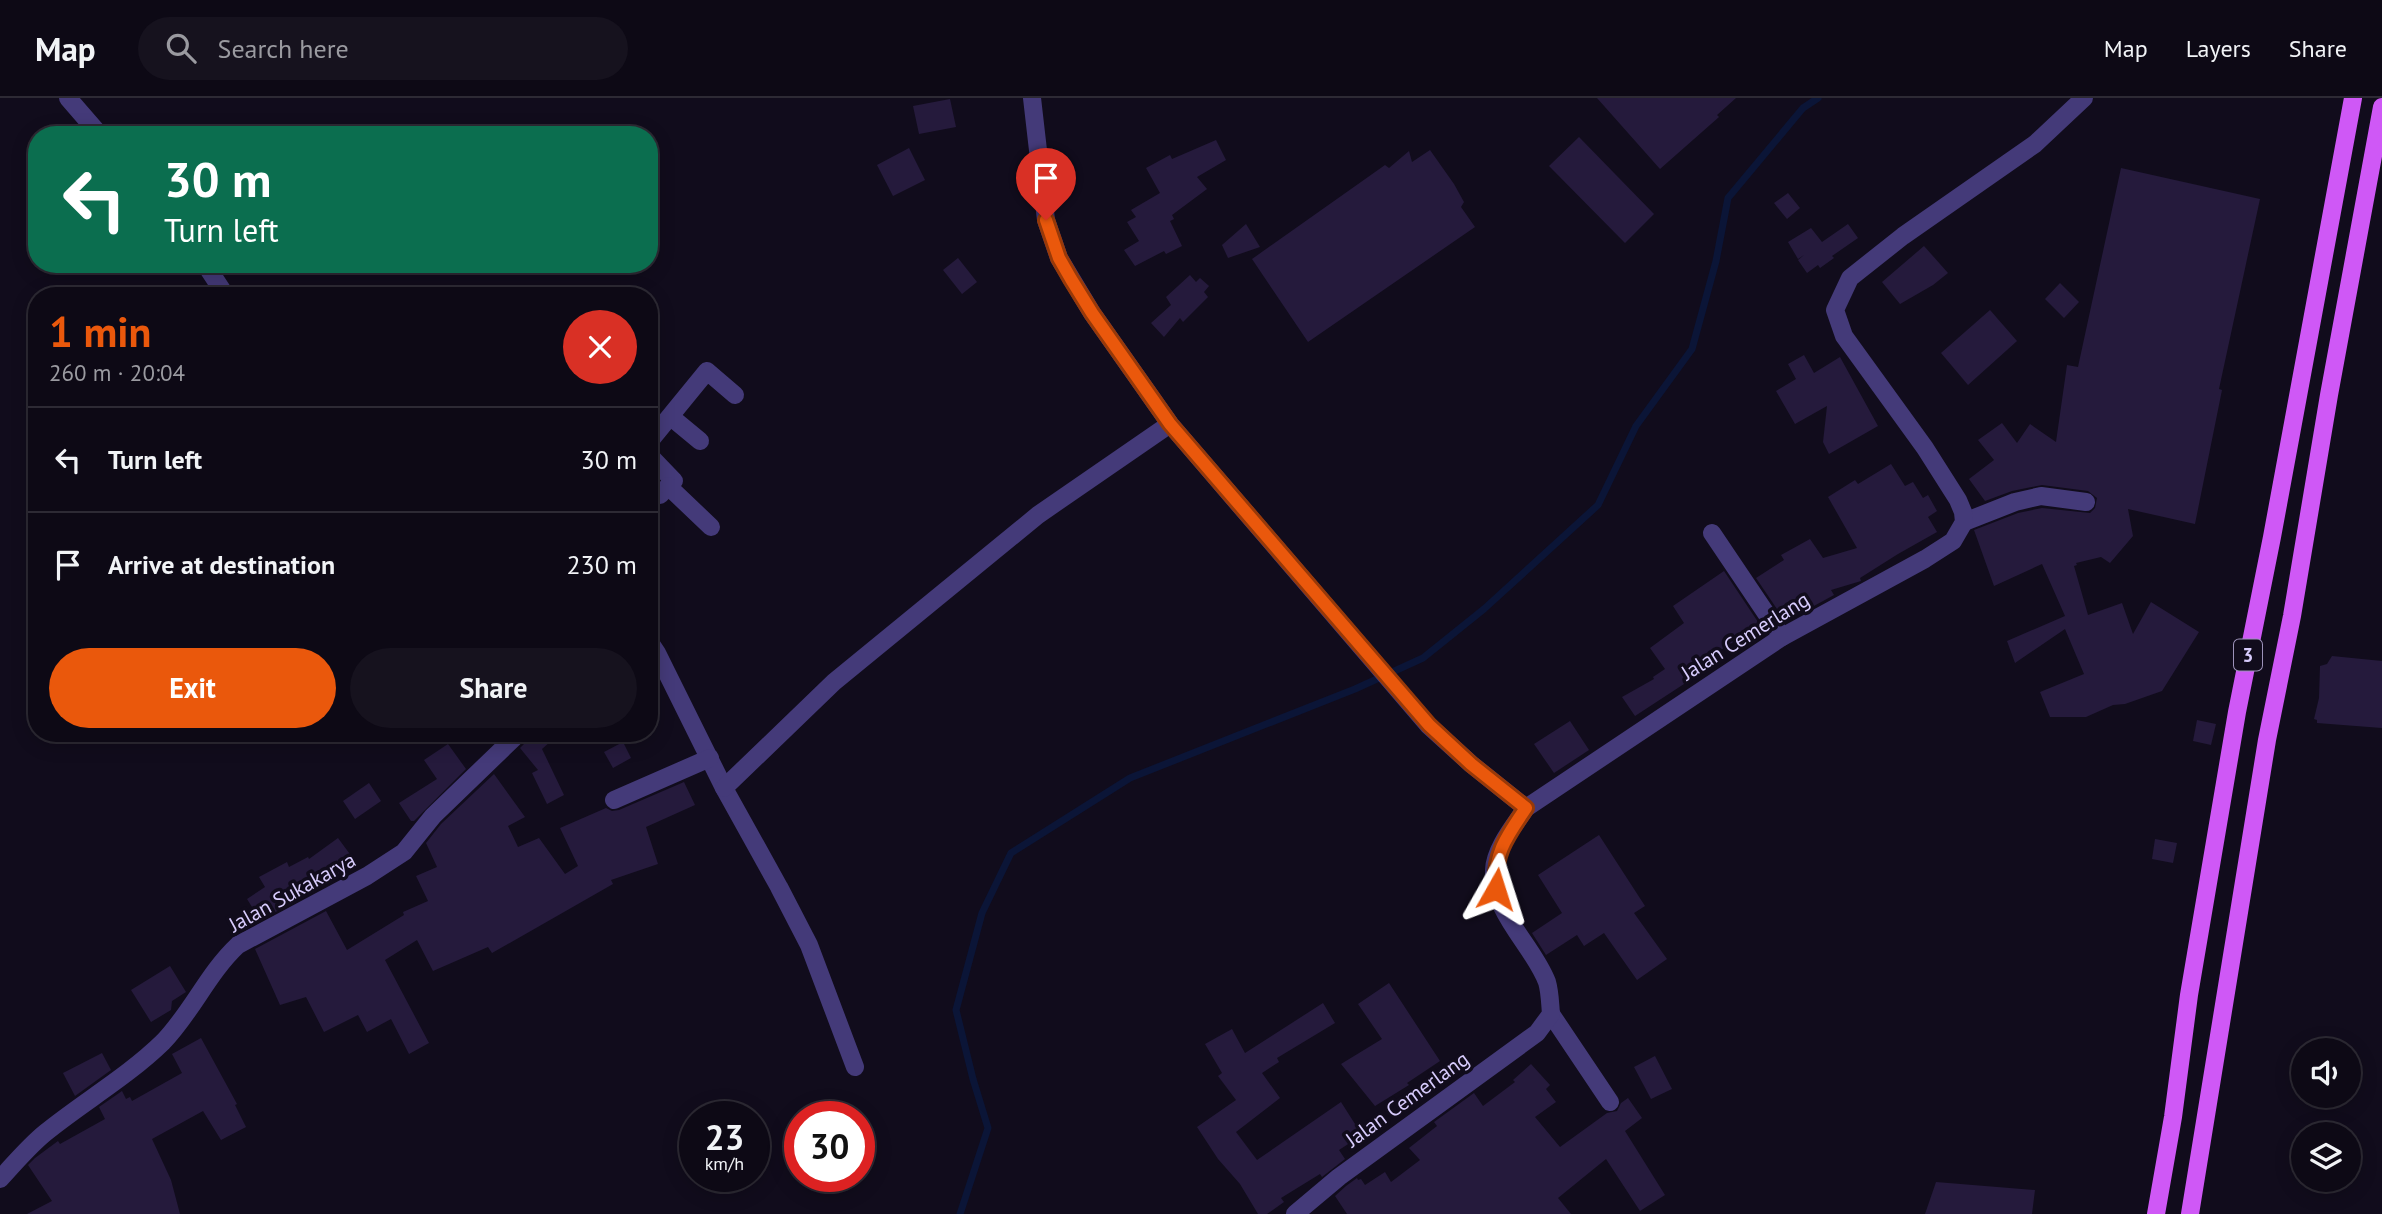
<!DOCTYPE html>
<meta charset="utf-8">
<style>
:root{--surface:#0d0915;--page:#16121e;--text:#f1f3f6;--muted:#9a9aa0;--line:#2d2a34;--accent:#ea580c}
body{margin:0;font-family:"PT Sans",sans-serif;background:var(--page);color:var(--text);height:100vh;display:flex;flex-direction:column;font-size:26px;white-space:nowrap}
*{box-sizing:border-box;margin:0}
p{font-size:23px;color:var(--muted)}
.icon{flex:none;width:38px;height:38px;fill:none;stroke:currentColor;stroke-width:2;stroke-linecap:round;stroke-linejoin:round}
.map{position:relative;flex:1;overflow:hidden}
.details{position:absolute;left:28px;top:189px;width:630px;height:455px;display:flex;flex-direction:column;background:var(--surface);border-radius:28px;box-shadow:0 4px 18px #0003,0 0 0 2px var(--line)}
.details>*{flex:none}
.banner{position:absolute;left:28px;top:28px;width:630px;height:147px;border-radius:28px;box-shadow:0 4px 18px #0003,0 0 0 2px var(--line);background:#0b6e4f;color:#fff;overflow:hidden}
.controls{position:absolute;left:2291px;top:940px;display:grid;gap:14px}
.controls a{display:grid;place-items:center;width:70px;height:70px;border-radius:50%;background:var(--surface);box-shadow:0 4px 18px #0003,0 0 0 2px var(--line);font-size:35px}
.speed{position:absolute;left:679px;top:1003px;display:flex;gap:14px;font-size:35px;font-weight:700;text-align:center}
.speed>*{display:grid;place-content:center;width:91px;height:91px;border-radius:50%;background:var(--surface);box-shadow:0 4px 18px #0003,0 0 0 2px var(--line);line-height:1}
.speed small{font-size:18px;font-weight:400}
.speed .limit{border:10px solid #d22;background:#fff;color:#111}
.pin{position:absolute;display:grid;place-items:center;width:60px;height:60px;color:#fff;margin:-72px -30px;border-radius:50% 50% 50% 0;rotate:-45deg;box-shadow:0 0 7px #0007}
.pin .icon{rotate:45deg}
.me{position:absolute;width:77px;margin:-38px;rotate:6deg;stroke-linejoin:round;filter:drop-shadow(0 0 5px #0008)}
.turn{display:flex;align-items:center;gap:24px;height:147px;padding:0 21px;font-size:32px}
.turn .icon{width:91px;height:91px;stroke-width:2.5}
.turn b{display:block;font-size:49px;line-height:60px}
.round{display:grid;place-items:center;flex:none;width:74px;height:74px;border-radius:37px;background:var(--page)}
.headline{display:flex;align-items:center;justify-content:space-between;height:119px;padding:0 21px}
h1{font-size:42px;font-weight:800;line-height:52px;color:var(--accent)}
.cta{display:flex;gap:14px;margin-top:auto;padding:14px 21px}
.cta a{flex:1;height:80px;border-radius:42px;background:var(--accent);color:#fff;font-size:28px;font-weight:800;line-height:80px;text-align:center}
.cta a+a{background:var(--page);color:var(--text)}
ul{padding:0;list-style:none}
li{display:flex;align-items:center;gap:21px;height:105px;padding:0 21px;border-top:2px solid var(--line)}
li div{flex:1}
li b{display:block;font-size:26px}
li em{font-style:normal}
header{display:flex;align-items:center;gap:42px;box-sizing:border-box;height:98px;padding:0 35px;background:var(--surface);border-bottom:2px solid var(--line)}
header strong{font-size:33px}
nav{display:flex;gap:38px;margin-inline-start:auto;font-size:24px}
.search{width:490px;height:63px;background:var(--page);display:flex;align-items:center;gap:18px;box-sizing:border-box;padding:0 24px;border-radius:38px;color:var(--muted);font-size:26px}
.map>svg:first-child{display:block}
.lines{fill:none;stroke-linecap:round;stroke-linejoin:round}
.stream{stroke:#0b1537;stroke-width:7}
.building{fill:#251a3c}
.minor{stroke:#443a79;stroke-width:18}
.major{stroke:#cf58f6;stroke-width:18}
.route-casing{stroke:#983908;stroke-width:18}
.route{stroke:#ea580c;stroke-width:12}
.labels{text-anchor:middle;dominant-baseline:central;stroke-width:7;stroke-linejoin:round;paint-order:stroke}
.shield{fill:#110c1c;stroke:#9c92b9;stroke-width:2}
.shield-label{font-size:19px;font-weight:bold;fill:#d7cbfc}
.street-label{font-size:21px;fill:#d7cbfc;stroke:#110c1c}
</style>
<header>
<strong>Map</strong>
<div class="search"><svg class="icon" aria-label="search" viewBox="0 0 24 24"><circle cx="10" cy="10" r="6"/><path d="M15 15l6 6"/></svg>Search here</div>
<nav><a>Map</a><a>Layers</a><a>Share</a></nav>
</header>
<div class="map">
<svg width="2382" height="1116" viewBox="0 0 2382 1116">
<rect width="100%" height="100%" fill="#110c1c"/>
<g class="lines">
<path class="stream" d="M960,1116l28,-86 -15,-49 -17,-69 26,-97 29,-60 119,-75 225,-89 68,-31 61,-49 114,-104 38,-79 56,-77 24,-88 12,-63 75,-90 15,-10"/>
</g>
<g class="building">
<path d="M1597,0h139l-19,17 2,2 -59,52z"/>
<path d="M950,1l6,28 -37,7 -6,-28z"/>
<path d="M1579,39l75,77 -29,29 -76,-77z"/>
<path d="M1216,42l10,20 -29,17 10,12 -35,26 2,4 -4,2 12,25 -16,8 -2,-3 -29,15 -11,-16 15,-9 -12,-19 9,-5 -5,-7 29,-17 -14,-25 24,-13 2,4z"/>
<path d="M909,50l16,32 -32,16 -16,-31z"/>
<path d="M1430,52l24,34 10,18 -3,5 14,20 -167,115 -56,-83 133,-94 4,3 20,-17 3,11z"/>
<path d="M2121,70l139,31 -41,190 3,1 -27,134 -67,-15 5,27 -23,27 -9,-6 -25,6 1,2 -3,1 14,49 34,-12 11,31 18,-32 48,30 -37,59 -37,13 -12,1 -27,12h-36l-10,-25 44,-18 -19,-45 -50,34 -8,-22 58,-25 -23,-52 -48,22 -20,-56 44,-17 24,-5 48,5 5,-5 2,-10 -9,-7 -46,-6 -30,6 -27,10 -16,-22 25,-19 -16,-20 24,-17 15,20 13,-19 26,18 11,-77 11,2z"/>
<path d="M1788,95l12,15 -13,11 -13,-16z"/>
<path d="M1246,126l14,23 -32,11 -6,-13z"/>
<path d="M1848,126l10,14 -26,18 2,2 -14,10 -2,-3 -11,8 -9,-13 6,-5 -6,4 -10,-17 23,-14 11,14z"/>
<path d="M1924,148l24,27 -15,12 -33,19 -18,-22z"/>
<path d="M958,160l19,24 -15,12 -19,-24z"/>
<path d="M1190,177l6,7 4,-4 9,8 -5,6 4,5 -25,25 -3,-4 -16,19 -13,-14 20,-18 -5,-8z"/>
<path d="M2060,185l19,19 -15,16 -19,-19z"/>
<path d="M1990,212l27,31 -49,44 -27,-32z"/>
<path d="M1804,257l10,18 26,-16 38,69 -49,28 -6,-12 4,-36 -32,18 -19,-33 20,-12 -8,-15z"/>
<path d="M1891,366l14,22 8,-4 10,16 5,-3 9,16 -9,6 9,15 -39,22 -38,24 1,3 -30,9 3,5 -22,12 -3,-4 -26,15 -27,-40 28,-18 -3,-5 29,-16 13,19 34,-10 -29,-51 27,-17 3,4z"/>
<path d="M1724,473l42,63 -22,15 -6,-10 -33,21 5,7 -75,49 -13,-19 32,-18 -1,-2 12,-8 -15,-21 34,-25 -11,-17z"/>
<path d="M2332,558l50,5v67l-65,-5v-3l-3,-1 5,-21 1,-32 7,-2z"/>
<path d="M2197,622l19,4 -5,21 -18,-4z"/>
<path d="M1570,623l19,29 -35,23 -20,-29z"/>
<path d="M530,635h30l-18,16 22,46 -17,9 -15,-31 6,-3 -18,-22 7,-7z"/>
<path d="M623,644l8,16 -18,10 -9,-16z"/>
<path d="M448,646l18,25 -52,52h-3l-12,-18 38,-24 -13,-19z"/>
<path d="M494,676l31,43 -17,9 10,21 21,-9 26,36 13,-8 -18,-38 46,-20 6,3 7,-1 65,-28 11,23 -49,22 12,37 -47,16 2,4 -121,69 -4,-6 -55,24 -16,-31 -32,20 44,83 -20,11 -18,-35 -24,13 -9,-17 -34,17 -18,-35 -26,8 -25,-56 71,-38 21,39 57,-35 -1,-3 25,-11 -12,-25 21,-9 -11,-24 15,-19z"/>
<path d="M369,685l12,18 -26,18 -12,-18z"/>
<path d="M1599,737l46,71 -11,7 33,46 -30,21 -33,-47 -20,13 -7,-11 -31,20 -14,-22 30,-20 -24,-38z"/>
<path d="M338,740l17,23 -39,30 -56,29 -13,-21 18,-12 -6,-10 28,-15 2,5 19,-10 1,2z"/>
<path d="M2155,741l22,4 -4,20 -21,-4z"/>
<path d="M170,868l16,26 -14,9 -1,9 -20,12 -20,-32z"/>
<path d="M1389,885l51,78 -33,22 2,2 -34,21 -34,-42 41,-25 -24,-35z"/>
<path d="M1323,905l12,20 -58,35 2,4 -17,11 18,25 -44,34 21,28 84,-58 21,33 -23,15 6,9 -23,18 -2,-3 -39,24 3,4 -17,12h-9l-18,-30 -22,-25 -21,-32 39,-27 -18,-24 4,-3 -17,-29 27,-15 13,24z"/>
<path d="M201,940l36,66 -2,1 11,22 -25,13 -18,-29 -51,28 19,41 9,34h-153l25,-13 -24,-36 7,-7 23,-17 2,3 45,-25 -6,-12 23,-16 4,8 4,-2 2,4 50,-28 -10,-19z"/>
<path d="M102,955l9,17 -36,26 -12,-23z"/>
<path d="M1655,958l17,33 -21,10 -17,-32z"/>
<path d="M1531,966l19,21 -4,4 10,13 -21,15 25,30 47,-34 10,-2 4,-8 7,-5 14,20 -17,13 40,64 -25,16 -34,-52 -48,39 13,16h-224l-12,-18 11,-10 11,-8 1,2 3,-1 4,6 20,-13 6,10 29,-22 -11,-12 28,-22 -3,-4 40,-29 9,13 32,-24 -2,-2z"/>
<path d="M1936,1084l99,8 -3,24h-107z"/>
</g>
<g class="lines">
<g class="minor">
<path d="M68,0l32,37"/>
<path d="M1032,0l14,122 13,38 33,55 78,111 258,301 43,39 55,44"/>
<path d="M205,166l21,32"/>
<path d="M671,319l29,24"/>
<path d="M649,344l58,-71 28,24"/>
<path d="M649,357l25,26 -14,14 -11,-11"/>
<path d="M668,388l43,41"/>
<path d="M1964,424l51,-20 26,-6 45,6"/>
<path d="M1712,435l70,104"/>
<path d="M649,543l8,12 67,135 55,99 30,58 46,122"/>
<path d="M724,690l110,-106 204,-167 132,-91"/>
<path d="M614,702l96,-42"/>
<path d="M1551,916l59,88"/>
<path d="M0,1081c14,-15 28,-32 45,-46 38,-31 82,-56 118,-91 29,-30 45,-69 75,-97l129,-69 37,-24 29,-36 86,-83"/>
<path d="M1295,1116l44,-37 198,-144 14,-19c-1,-11 -1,-22 -4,-32 -14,-37 -55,-69 -53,-112 1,-22 20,-44 32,-62l256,-171 143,-78 28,-18 11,-19 -1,-10 -5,-12 -33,-52 -81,-112 -9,-26 15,-32 53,-42 132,-92 49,-46"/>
</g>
<g class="major">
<path d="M2156,1116l17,-97 16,-122 48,-283 35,-175 81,-439"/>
<path d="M2190,1116l77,-474 25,-124 37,-221 53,-288"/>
</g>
</g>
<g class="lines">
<defs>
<path id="route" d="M1046,122l13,38 12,21 21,34 78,111 259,301 42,39 55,44c-19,28 -33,46 -30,81"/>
</defs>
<use href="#route" class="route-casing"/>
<use href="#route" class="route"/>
</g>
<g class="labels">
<rect class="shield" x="2234" y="541.5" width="28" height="31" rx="5"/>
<g class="shield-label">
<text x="2248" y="557">3</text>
</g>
<g class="street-label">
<text transform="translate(1745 538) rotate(-32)">Jalan Cemerlang</text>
<text transform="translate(292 794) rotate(-29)">Jalan Sukakarya</text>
<text transform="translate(1407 1001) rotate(-36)">Jalan Cemerlang</text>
</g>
</g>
</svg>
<div class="controls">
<a><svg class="icon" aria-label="sound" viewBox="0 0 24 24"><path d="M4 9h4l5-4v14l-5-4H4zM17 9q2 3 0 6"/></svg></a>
<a><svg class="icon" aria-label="layers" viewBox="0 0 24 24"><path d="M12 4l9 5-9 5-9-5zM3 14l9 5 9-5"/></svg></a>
</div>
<div class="speed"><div>23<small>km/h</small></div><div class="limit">30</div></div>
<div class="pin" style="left:1046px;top:122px;background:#d93025"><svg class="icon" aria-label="arrive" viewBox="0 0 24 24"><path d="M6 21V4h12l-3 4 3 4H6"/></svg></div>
<svg class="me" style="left:1496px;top:791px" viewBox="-20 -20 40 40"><path d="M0-17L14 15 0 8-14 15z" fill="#ea580c" stroke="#fff" stroke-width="4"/></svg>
<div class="banner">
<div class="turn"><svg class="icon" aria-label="left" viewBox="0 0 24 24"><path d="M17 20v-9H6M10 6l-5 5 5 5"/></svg><div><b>30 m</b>Turn left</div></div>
</div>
<section class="details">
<div class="headline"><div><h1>1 min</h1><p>260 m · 20:04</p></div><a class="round" style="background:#d93025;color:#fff"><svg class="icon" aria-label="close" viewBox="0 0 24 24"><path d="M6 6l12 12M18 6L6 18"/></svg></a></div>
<ul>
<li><svg class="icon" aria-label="left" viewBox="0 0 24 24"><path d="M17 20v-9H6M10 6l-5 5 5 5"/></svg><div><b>Turn left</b></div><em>30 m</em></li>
<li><svg class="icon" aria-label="arrive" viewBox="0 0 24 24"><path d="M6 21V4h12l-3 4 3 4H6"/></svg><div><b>Arrive at destination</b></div><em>230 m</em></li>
</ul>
<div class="cta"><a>Exit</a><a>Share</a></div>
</section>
</div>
